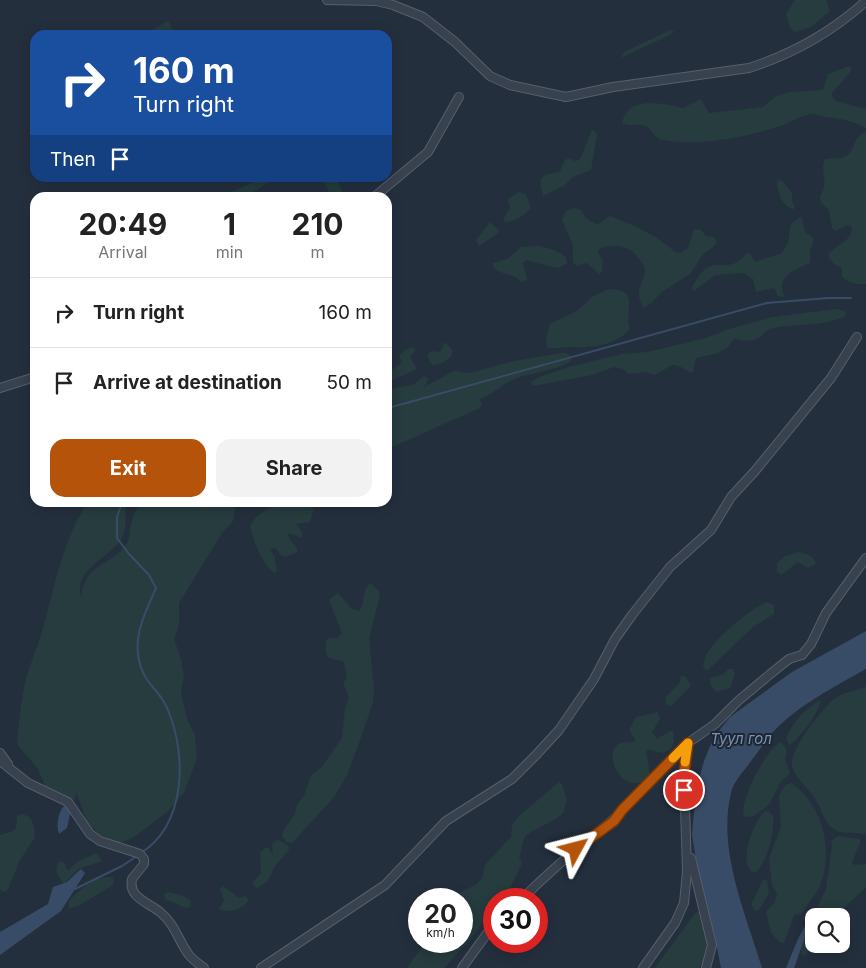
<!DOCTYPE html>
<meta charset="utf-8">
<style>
:root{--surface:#fff;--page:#f2f2f2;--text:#222;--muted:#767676;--line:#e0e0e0;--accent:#b45309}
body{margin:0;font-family:Inter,sans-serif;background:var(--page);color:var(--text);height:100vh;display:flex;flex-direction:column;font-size:19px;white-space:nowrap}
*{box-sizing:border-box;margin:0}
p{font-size:16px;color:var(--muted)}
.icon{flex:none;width:28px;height:28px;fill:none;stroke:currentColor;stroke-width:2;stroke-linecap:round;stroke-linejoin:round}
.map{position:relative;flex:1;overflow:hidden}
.panel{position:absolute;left:30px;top:192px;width:362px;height:315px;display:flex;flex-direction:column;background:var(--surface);border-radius:15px;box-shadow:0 2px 12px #0003}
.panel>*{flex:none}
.banner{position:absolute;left:30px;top:30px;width:362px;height:152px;border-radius:15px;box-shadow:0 2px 12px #0003;background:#1a4fa0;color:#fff;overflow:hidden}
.fabs{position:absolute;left:805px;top:908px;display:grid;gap:10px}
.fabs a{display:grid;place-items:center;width:45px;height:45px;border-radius:10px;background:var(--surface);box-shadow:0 2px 12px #0003;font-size:25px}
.speed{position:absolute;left:408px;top:888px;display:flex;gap:10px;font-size:25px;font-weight:700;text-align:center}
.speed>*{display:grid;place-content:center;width:65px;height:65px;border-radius:50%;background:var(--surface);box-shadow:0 2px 12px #0003;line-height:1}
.speed small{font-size:12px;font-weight:400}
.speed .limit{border:8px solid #d22;background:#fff;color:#111}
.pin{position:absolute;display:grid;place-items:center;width:42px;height:42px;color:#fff;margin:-21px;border:2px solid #fff;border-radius:50%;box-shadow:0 1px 5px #0007}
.me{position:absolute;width:55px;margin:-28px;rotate:52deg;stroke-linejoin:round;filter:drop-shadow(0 0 4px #0008)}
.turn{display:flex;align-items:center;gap:18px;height:105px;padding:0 20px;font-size:22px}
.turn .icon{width:65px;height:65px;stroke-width:2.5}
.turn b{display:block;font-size:35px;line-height:42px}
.then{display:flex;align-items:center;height:48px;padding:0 20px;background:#0003;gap:10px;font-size:19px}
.eta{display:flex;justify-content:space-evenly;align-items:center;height:85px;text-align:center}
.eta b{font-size:30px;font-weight:700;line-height:35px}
.cta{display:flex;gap:10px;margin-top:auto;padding:10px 20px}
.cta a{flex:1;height:58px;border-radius:15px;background:var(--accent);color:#fff;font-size:20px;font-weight:700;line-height:58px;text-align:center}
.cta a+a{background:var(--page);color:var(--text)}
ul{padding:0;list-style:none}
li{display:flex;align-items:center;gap:15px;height:70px;padding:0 20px;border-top:1px solid var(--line)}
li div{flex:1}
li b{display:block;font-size:19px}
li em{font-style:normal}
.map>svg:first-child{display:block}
.green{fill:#263c3f}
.water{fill:#394c67}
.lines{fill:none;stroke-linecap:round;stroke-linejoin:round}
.stream{stroke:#394c67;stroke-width:2}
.street-casing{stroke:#565f6c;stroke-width:10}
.street{stroke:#38414e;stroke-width:8}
.route-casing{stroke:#753606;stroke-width:12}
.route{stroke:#b45309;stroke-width:9}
.slow{stroke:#f59e0b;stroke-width:9}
.labels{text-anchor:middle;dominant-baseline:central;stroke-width:4;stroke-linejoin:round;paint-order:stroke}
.water-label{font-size:15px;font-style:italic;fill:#7c92b1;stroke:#1d2633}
</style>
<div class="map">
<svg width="866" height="968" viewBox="0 0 866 968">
<rect width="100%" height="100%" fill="#242f3e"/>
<g class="green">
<path d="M795,0h31l4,11 -19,16 -16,5 -5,-5 -4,-13z"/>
<path d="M168,21l8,14h-34z"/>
<path d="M670,30l4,1 -4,4 -50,23 4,-6z"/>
<path d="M849,66l2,2v3l-19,22v4l4,4 30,8v19c-16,-8 -23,-9 -40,-11 -5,-1 -10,-3 -15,-3 -10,2 -19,7 -28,11 -33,12 -90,23 -124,14 -5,-3 -7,-9 -12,-12 -8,-5 -18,1 -25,-4 7,-29 41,-19 61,-15l18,-9 8,14 54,-6 13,-11 15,-4 32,-2 5,-16z"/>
<path d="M592,130l3,1 2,4 -6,35 -18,7 -8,8 -22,11c-6,-22 -2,-19 17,-25l5,-11 4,-2 5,3 6,-2z"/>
<path d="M866,132v152c-10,0 -17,0 -24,-8v-8l-8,-4 -6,-8c6,-12 24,-13 24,-29l-4,-2 -13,6 -3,-3 -3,-18 -8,-7 -1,-7c10,-15 -1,-23 5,-37 7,-2 15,1 21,-3 11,-7 5,-18 20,-24z"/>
<path d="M263,178h5l1,4c-19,13 -26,16 -49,15z"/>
<path d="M332,178h4l9,19h-16l2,-1 -7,-14z"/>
<path d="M778,180l4,1 10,12v7l3,7 -1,2c-11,0 -19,-20 -16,-29z"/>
<path d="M518,192l8,2 5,14c-5,7 -17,14 -26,14l-2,-3 7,-11 -2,-9z"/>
<path d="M575,208l6,2c4,8 8,12 17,14l12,-8c23,9 47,19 65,36l5,1 8,-5 6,-19 7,1 5,6 8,1 3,5 -4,5 -9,6 -14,21 -28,18 -11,11 -7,5c-11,-17 -1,-22 1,-37 0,-4 -3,-8 -5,-11 -10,-15 -25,-17 -41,-11l-1,3 5,9 -1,11 -3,2 -12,-11 -10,3 -4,-4v-17l-11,-25 4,-9z"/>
<path d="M800,217l2,1 3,14 8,6c1,6 -2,8 -3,14 0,4 1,6 0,11 -9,4 -26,10 -28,22 -1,4 2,8 2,12l-6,-1 -4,-8 -18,4 -3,-13 -9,-6 -29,2 -21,16 -2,-2c0,-4 2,-6 5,-10 15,-24 24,-7 42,-18 4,-3 5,-6 9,-8h2l5,9 27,-9 6,-10 3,-19z"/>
<path d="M490,222l9,8 -1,3 -19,13 -3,-6z"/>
<path d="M539,246c10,2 17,4 27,11l1,6 -9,5 -32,-8 -3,3 4,16 -5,4c-10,-12 -23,-7 -29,-17v-3l16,-5 12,-11z"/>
<path d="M609,289c32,1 15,19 21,40 -14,17 -39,19 -59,18 -8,0 -16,3 -24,0l-1,-8 4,-15 27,-13 15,-14z"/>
<path d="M837,309l7,2 3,3c-12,12 -56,10 -74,14 -7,1 -10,8 -16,11 -7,3 -16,1 -23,0l-6,8 -10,6 -22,5 -3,13 -2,2c-23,-14 -16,-7 -37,2l-7,-3 -18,2 -6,-5 -9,-2 -22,8 -59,11 -2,-4 8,-5 30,-10 53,-13 25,-2 59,-14 23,-9 43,-12z"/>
<path d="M444,343h2l7,8 -2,6 -11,7 -8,1 -4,-7v-4l3,-3 9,1z"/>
<path d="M411,347l5,2 -6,8 7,12 -29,13v-9l14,-11 -3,-7z"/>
<path d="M561,353h6l3,3v6c-17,9 -36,10 -53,16 -14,5 -23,16 -38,21l3,4 -2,5 -92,41v-56l5,-5 20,-3 11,-9 5,3 -5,8 30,-16 16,2 44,-12z"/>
<path d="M87,503h39c-1,10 1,26 -4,35 -10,18 -49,31 -41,59 4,-36 31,-30 46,-54 3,-5 2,-13 4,-19 2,-7 5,-15 9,-21h96l-3,18 -11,12 -43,70v22l-5,14 7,20 3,17 -3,17 6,26 8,16 2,23 -13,35 -17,19 -33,25 -11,5h-8l-15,-7 -13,-13 -11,-30 -1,7 -4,2 -25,-13 -8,-19 -21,-25c2,-22 4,-44 9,-65 5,-18 13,-36 18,-54 11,-42 20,-86 43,-122z"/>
<path d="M271,503h33l10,6 -4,13 -14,2 7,9 -2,5 -13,-5 1,5 8,10v4l-11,5 -5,-2 -6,-7 -5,1 5,9 2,14 -2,1c-11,-5 -23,-35 -25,-47l6,-9 14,-10z"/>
<path d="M799,552c7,1 15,4 17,12l-8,4 -10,-6 -17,13 -4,-3v-9l8,-7z"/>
<path d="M370,583l8,7 2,6 -11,42 5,51 -1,13 -9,27 -16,44 -13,23 -43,47 -6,-1 -4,-6 1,-5 12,-17 2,-9 8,-11 2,-8 5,-12 9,-6 21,-30 3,-30 4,-11 -5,-12v-4l3,-3 -3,-16c-14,-5 -20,1 -18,-22l3,-2h9l4,-5 -13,-33 9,-7 14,16 7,2c7,-8 2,-20 11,-28z"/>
<path d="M767,602l7,3v9l-21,13 -46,44 -4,-4c1,-5 2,-11 5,-15 9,-15 43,-44 59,-50z"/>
<path d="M729,669h4l2,4 -5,15 -14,4 -6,-8v-6l12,-3z"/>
<path d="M681,675l5,2 5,9 -20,20 -5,-2 -1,-6 15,-16z"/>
<path d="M866,687v146l-3,1c-8,-2 -18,0 -26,-3 -13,-6 -16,-24 -23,-34 -7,-10 -19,-19 -22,-31 -3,-16 30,-57 42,-67 9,-6 22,-9 32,-12z"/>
<path d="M820,700c2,9 -22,41 -31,45l-3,-6c5,-15 20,-31 34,-39z"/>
<path d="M658,712l2,7 -8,13 5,7 13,-8h3l1,10 -3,8 -8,4 -13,-3 -4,1c1,7 4,16 3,23 -1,4 -4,6 -8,8 -20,8 -37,-26 -24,-37 5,-4 14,-2 19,-4l-7,-11 7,-13z"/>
<path d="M781,742l6,8 -2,9 5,15 -9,7 -11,22 -5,5 -11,8 -10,1c-6,-14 23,-70 37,-75z"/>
<path d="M559,782l3,2 5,16 -4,13c-7,8 -34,18 -38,24 -3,6 -3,14 -6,20l3,6 -12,26 -1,10h-15v13l-6,4 -19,25 -25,27h-37l19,-27h35v-42h-8l4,-5 20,-10 5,-6 3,-13 26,-28 1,-12 7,-9z"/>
<path d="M791,783c32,21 44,70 28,105 -2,5 -7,9 -9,13 -3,5 -5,9 -9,13l-7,1 -10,28h-3l-10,-10 -5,-21 9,-10 2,-8 -5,-9 -3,-27 12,-31 -2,-31 6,-11z"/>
<path d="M765,811h3l5,5c2,14 -6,50 -19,57 -18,-9 0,-52 11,-62z"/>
<path d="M21,814c12,1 14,13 14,23l-15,23 -13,31 -4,1 -3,-3v-54l13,-4 3,-3 1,-12z"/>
<path d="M838,836l22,3v4l-8,19 2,3 12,-1v23c-5,5 -29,28 -32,29 -6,2 -14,0 -20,0v28l-9,12 -3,-1 -1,-7 9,-26 16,-33 6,-43 -1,-5z"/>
<path d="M279,840l9,6 1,4 -14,16 -7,15 -11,7 -5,-5 9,-10 -1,-20 5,-5 3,-1 5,8 -1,-10 3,-4z"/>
<path d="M97,853l5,8 -24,8 -14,15c-5,-8 -12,-14 -4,-23l5,2 2,7h2l9,-9z"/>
<path d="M112,877l2,4 -1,4 -35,21 -10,3 1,-8c10,-11 27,-26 43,-24z"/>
<path d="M764,879l3,1 2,13 -10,17 -4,1 -4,-7c4,-6 10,-22 13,-25z"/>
<path d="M223,886l16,12 6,-2 4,4c-6,9 -19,14 -30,9l5,-9 -4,-11z"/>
<path d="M168,892l13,3 9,5 1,7 -5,1 -21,-9 -1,-5z"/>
<path d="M700,911l9,36 -4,17 -6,4h-44l40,-55z"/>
</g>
<g class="water">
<path d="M866,631v38c-32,18 -66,35 -92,62 -8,9 -15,20 -23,30 -7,10 -18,21 -20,32 -14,57 15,122 31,175h-41l-7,-36 -10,-25 -12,-72 4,-45 8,-29 10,-24 16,-20 62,-45z"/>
<path d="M64,806l5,3 1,5 -3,14 -8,6c-3,-8 -1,-22 5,-28z"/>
<path d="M81,869l4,4 -24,38 -61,44v-23l48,-28 5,-17 14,-5z"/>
<path d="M811,915l1,3 -18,50h-8l12,-29z"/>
</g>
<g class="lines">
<g class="stream">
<path d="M388,408l379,-105 61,-5h23"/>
<path d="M122,502l-5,15v21l12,16 20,21 7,13c-9,21 -21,43 -18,66 4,31 21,33 30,56 19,46 18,114 -27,143"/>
<path d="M75,889l47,-23 15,-10"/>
</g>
<defs>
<g id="street">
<path d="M327,0l49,1 17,4 30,12 32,25 35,34 20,9 56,12 47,-10 136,-19c43,-14 84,-37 117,-67"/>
<path d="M373,198l55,-46 31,-55"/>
<path d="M0,388l35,-11"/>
<path d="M0,753l8,11"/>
<path d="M0,761l28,22 40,19 22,32 10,7 40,13 4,5v5l-12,15c-4,19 16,23 28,33 15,12 18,28 29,43 4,5 10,9 15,13"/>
<path d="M691,858l21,87 -6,23"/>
<path d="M522,899c20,-20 40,-38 62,-56 13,-11 28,-19 38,-33l66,-67"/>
<path d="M261,968l124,-83 61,-64 66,-42 24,-24 23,-25 35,-51 21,-40 17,-24 38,-48 41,-37 20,-33 24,-26 76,-93 26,-41"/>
<path d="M462,968l32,-44"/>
<path d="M643,968l32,-45 9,-20 3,-31 -3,-98 4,-31 27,-19 23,-23 36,-30 15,-12 13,-4 9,-11 15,-31 40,-55"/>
</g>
</defs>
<use href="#street" class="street-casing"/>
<use href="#street" class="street"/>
</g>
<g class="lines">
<defs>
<path id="route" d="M576,849l38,-28 8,-11 66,-67 -4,31v16"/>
</defs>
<use href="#route" class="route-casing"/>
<use href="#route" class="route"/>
<path class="slow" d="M673,758l15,-15 -3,19"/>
</g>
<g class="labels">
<g class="water-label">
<text x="741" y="738">Туул гол</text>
</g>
</g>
</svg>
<div class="fabs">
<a><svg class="icon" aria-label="search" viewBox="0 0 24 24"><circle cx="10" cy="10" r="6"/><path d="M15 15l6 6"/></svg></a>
</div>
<div class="speed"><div>20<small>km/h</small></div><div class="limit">30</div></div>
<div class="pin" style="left:684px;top:790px;background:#d93025"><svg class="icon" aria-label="arrive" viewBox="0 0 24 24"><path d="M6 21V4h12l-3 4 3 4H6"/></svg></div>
<svg class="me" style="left:576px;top:849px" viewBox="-20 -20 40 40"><path d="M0-17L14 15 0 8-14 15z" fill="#b45309" stroke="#fff" stroke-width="4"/></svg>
<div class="banner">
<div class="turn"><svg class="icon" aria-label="right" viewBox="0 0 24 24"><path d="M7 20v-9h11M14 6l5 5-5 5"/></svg><div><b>160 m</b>Turn right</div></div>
<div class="then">Then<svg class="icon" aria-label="arrive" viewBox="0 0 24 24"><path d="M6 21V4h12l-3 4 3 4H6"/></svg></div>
</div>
<section class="panel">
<div class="eta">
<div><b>20:49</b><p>Arrival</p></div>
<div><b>1</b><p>min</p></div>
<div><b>210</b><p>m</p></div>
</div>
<ul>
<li><svg class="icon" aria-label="right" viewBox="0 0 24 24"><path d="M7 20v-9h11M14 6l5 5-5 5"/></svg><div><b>Turn right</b></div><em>160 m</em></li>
<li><svg class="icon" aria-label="arrive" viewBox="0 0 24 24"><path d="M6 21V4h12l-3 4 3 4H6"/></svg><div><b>Arrive at destination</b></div><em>50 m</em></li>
</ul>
<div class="cta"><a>Exit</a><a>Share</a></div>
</section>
</div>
